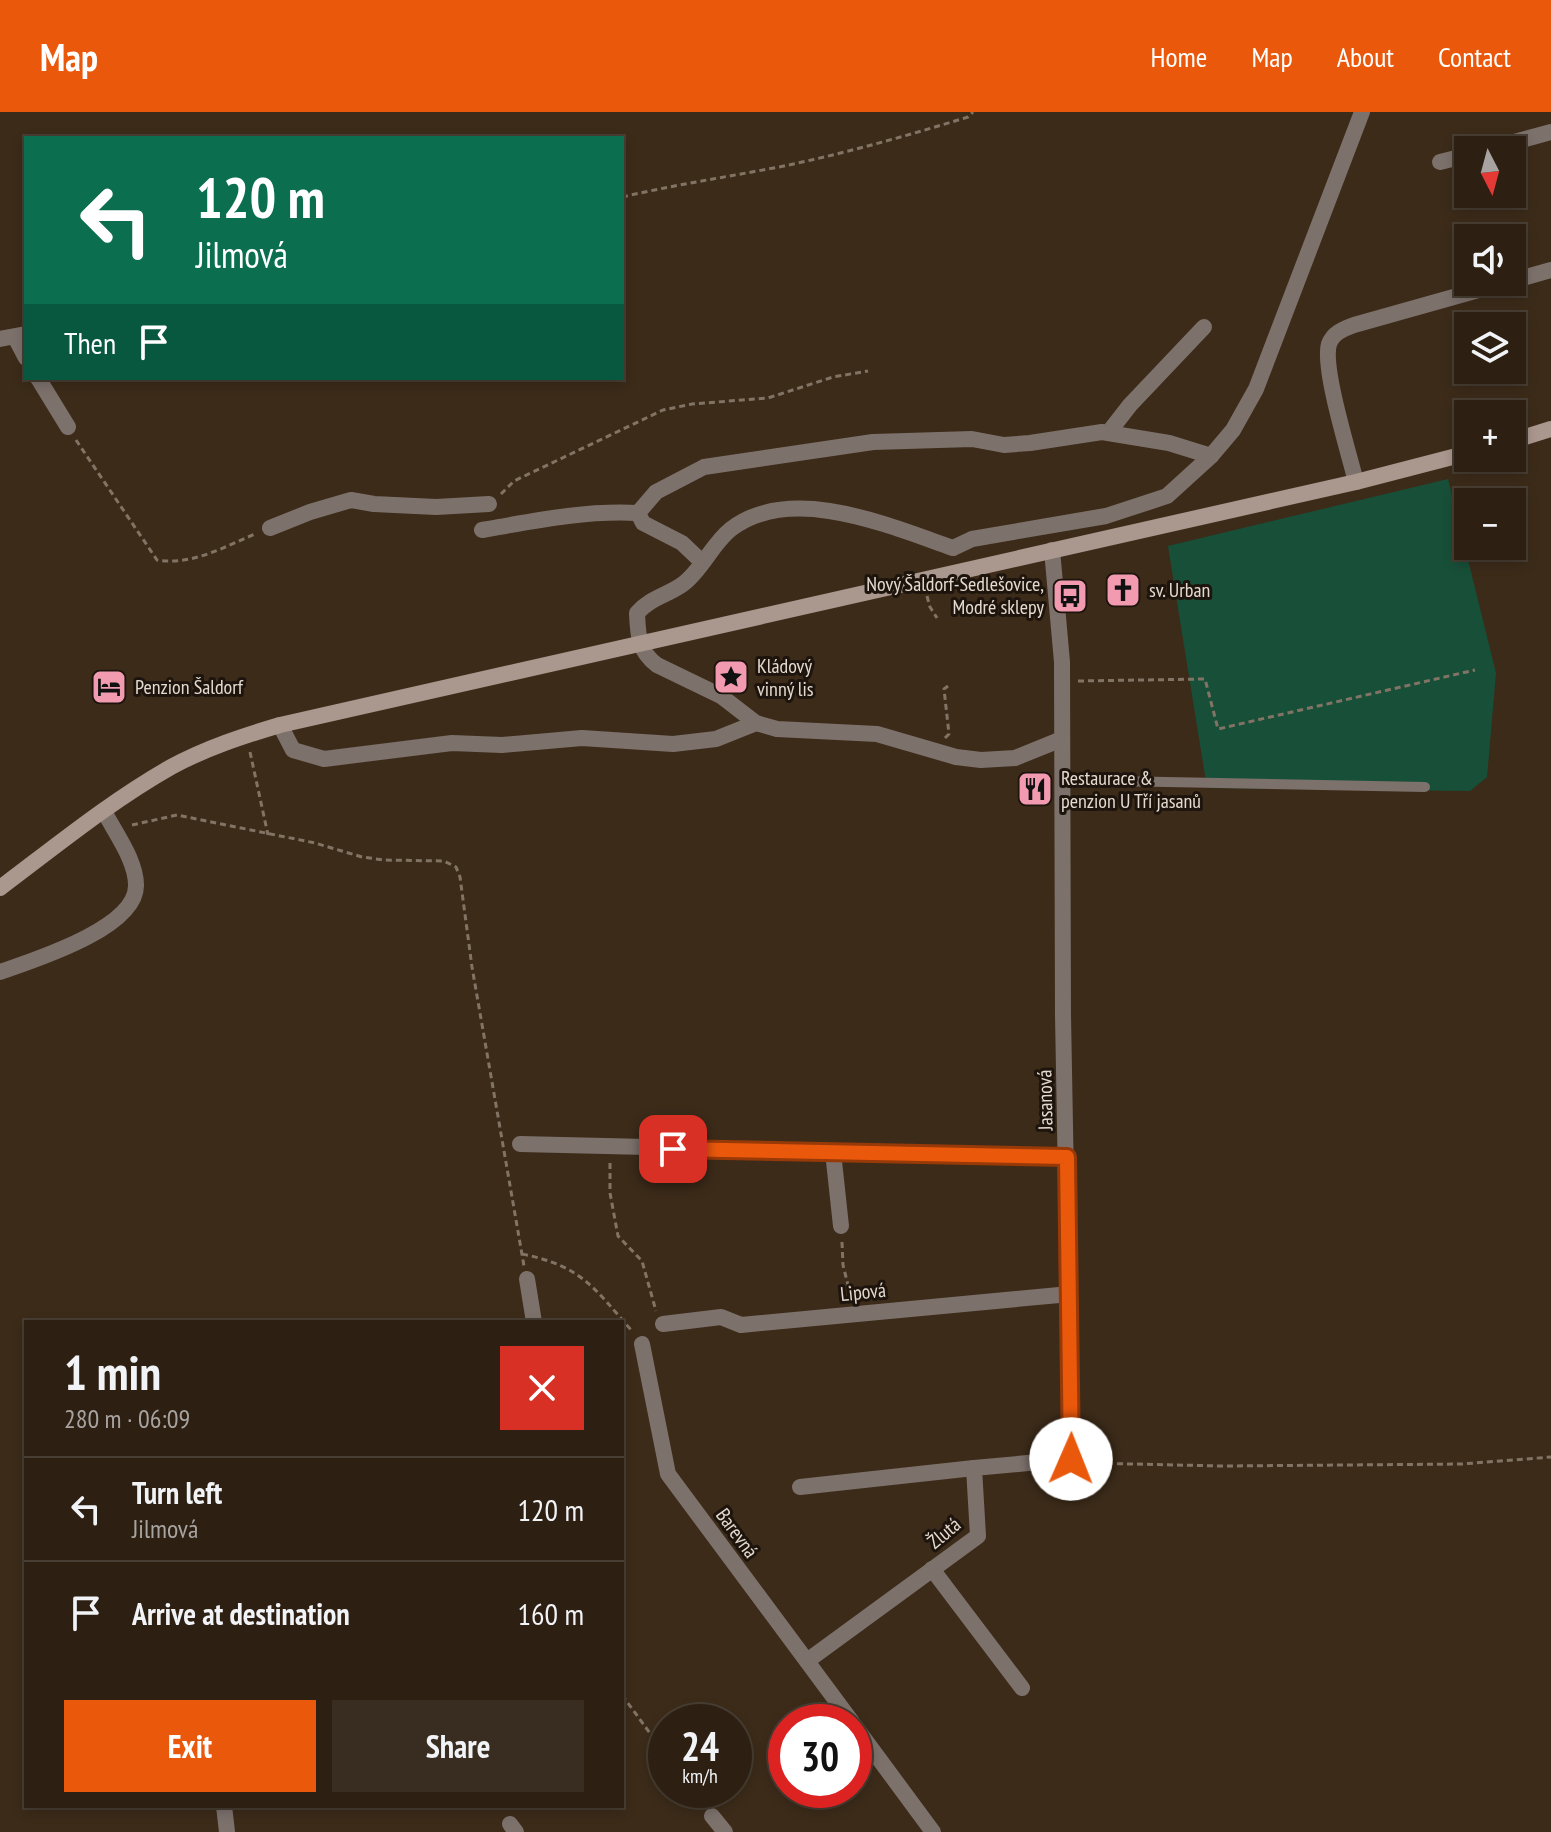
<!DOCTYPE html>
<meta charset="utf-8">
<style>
:root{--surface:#2d2013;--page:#392d21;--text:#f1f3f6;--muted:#a7a3a0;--line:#483e33;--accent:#ea580c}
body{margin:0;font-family:"PT Sans Narrow",sans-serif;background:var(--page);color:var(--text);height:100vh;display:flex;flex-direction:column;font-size:30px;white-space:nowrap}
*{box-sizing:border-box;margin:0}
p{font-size:26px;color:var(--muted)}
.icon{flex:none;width:44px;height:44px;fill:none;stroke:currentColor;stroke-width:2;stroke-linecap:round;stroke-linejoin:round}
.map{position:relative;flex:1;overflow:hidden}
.panel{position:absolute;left:24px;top:1208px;width:600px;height:488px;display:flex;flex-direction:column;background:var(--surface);border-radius:0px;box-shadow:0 4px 12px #0003,0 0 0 2px var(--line)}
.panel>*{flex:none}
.banner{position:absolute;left:24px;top:24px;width:600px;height:244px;border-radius:0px;box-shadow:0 4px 12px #0003,0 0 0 2px var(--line);background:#0b6e4f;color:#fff;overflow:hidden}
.needle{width:52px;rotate:174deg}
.buttons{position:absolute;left:1454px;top:24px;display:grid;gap:16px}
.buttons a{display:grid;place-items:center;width:72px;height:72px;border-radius:0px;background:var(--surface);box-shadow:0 4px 12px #0003,0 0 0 2px var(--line);font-size:40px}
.speed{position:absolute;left:648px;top:1592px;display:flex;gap:16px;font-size:40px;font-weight:700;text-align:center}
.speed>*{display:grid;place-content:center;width:104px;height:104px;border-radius:50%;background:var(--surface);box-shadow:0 4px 12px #0003,0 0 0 2px var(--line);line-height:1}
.speed small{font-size:20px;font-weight:400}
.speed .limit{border:12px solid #d22;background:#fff;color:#111}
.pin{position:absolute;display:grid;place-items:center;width:68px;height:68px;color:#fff;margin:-34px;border-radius:16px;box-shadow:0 4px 12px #0006}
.me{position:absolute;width:88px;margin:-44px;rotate:1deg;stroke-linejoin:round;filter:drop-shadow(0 0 6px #0008)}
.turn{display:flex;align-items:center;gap:28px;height:168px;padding:0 40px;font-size:36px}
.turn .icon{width:104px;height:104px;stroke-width:2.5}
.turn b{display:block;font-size:56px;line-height:68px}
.then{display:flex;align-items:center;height:76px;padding:0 40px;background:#0003;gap:16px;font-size:30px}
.round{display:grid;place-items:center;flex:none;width:84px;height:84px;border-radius:0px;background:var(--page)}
.overview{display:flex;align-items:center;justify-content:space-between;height:136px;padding:0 40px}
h1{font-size:48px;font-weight:600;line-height:60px}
.button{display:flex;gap:16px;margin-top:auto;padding:16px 40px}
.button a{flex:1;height:92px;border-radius:0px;background:var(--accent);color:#fff;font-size:32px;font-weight:600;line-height:92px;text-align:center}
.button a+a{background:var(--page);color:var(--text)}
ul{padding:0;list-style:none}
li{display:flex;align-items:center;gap:24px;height:104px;padding:0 40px;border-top:2px solid var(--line)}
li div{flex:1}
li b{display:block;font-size:30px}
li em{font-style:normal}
header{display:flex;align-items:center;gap:48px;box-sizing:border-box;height:112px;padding:0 40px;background:var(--accent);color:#fff}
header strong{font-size:38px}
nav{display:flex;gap:44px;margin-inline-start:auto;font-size:28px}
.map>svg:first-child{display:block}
.green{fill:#184f39}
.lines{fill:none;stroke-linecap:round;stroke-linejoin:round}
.path{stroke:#827465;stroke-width:3;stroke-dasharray:6 4;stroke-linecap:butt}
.lane{stroke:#7d716c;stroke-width:10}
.street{stroke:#7d716c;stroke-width:16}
.secondary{stroke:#aa978e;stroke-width:16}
.route-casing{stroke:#983908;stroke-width:20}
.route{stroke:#ea580c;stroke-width:14}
.labels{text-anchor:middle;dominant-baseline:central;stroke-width:6;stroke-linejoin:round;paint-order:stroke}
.poi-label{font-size:20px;fill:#e5dacf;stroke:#1d150d;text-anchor:start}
.street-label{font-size:20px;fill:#e5dacf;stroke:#1d150d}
</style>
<header>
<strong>Map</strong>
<nav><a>Home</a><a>Map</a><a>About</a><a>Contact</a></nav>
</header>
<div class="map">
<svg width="1551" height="1720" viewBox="0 0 1551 1720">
<rect width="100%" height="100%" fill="#3c2b19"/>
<path class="green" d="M1448,367l48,194 -9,104 -17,14 -263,-3 -39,-242z"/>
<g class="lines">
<g class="path">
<path d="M622,85c52,-12 104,-20 157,-30 64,-13 127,-31 189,-50l5,-5"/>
<path d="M76,328l81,120c34,6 67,-13 98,-26"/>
<path d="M501,382l13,-13 149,-71 29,-6 76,-6 65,-21 35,-6"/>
<path d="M927,484l3,11 7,11"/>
<path d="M1078,569l127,-2 13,50 257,-59"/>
<path d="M945,626l4,-4 -5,-45 4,-3"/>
<path d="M250,640l18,83"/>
<path d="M132,713l45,-10 138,28 47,14 22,3 60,1 12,6 4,10 12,90 52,299"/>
<path d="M610,1051v30l8,43 24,25 14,50"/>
<path d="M842,1130l1,23 8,32"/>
<path d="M522,1142c60,12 72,34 110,77"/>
<path d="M1087,1351l135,3 240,-2 89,-7"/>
<path d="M622,1583l44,60"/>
<path d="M693,1678l9,13"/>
</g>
<path class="lane" d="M1061,668l364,7"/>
<g class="street">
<path d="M1485,38l66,-18"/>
<path d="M1440,50l28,-7"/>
<path d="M1512,169l39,-11"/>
<path d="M15,225l11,21"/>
<path d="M0,227l26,-5"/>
<path d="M38,266l30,49"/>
<path d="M1109,320l21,-27 74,-78"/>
<path d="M1356,370c-7,-29 -34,-114 -27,-138 4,-11 14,-15 25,-19l153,-43"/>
<path d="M270,416l40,-16 41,-12 23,4 62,3 53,-3"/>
<path d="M482,418c51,-9 104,-20 156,-17"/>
<path d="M953,436c-63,-22 -162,-65 -222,-19 -19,15 -29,41 -48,55 -15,11 -33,14 -46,29 1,22 1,38 20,52l64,31 35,27 21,6 100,5 79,23 25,3 34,-2 47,-19"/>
<path d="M953,436l19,-9 134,-23 61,-20 44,-40 22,-26 23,-41 106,-277"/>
<path d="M702,450l-20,-19 -39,-20 -5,-10 18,-21 48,-25 169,-25 99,-3 32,6 26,-2 72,-11 67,11 42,13"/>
<path d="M280,613l13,25 31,9 128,-16 50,2 80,-7 91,6 43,-5 40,-16"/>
<path d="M0,860c34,-12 137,-44 136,-87 0,-25 -21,-52 -32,-74"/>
<path d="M520,1032l547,13"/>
<path d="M833,1040l8,74"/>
<path d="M527,1167l7,43"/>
<path d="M663,1212l58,-7 20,8 329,-31"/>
<path d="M642,1232l26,130 184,248"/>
<path d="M800,1375l174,-19"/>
<path d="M932,1457l90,119"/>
<path d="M807,1549l171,-125 -4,-68 97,-9 -8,-444 -1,-353 -10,-112"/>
<path d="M854,1613l79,107"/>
<path d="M224,1694l3,26"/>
<path d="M712,1704l13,16"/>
<path d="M510,1712l6,8"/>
</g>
<g class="secondary">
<path d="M1512,329l39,-12"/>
<path d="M0,776c56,-42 111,-87 171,-121 35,-19 72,-31 109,-42l1076,-243 112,-29"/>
</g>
</g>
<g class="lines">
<defs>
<path id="route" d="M673,1037l394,8 4,302"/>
</defs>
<use href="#route" class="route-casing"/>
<use href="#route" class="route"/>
</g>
<defs>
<symbol id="church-square" viewBox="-11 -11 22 22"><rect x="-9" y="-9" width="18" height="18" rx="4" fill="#f29ab0" stroke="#1d150d"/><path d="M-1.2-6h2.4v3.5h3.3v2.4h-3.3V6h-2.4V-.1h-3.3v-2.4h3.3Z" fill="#111"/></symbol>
<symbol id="bus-square" viewBox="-11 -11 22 22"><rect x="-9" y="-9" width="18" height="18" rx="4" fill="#f29ab0" stroke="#1d150d"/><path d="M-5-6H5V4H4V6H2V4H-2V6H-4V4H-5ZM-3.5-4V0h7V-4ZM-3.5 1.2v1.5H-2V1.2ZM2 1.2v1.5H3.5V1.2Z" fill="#111"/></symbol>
<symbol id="sight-square" viewBox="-11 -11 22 22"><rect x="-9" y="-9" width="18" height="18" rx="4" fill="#f29ab0" stroke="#1d150d"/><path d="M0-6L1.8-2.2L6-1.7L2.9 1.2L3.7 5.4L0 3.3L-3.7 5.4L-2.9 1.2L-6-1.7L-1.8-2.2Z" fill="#111"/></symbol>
<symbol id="hotel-square" viewBox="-11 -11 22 22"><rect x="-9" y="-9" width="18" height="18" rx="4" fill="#f29ab0" stroke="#1d150d"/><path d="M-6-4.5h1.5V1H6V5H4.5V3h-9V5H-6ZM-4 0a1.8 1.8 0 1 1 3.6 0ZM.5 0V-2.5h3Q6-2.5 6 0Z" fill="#111"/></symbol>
<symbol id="restaurant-square" viewBox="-11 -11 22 22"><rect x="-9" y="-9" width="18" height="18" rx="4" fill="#f29ab0" stroke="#1d150d"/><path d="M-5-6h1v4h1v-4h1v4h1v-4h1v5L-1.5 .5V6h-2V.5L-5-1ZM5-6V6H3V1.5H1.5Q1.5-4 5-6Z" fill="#111"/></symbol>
</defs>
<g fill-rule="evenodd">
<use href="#church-square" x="1103" y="458" width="40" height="40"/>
<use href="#bus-square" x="1050" y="464" width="40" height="40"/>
<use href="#sight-square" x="711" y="545" width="40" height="40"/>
<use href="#hotel-square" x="89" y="555" width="40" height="40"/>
<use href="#restaurant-square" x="1015" y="657" width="40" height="40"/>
</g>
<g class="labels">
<g class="poi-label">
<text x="1044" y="472" text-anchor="end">Nový Šaldorf-Sedlešovice,<tspan x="1044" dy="23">Modré sklepy</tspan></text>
<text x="1149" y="478">sv. Urban</text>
<text x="757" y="554">Kládový<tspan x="757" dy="23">vinný lis</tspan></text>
<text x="135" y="575">Penzion Šaldorf</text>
<text x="1061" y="666">Restaurace &amp;<tspan x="1061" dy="23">penzion U Tří jasanů</tspan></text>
</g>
<g class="street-label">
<text transform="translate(1045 988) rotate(-91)">Jasanová</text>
<text transform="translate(863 1180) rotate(-6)">Lipová</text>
<text transform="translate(737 1421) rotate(54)">Barevná</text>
<text transform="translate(944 1421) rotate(-40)">Žlutá</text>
</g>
</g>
</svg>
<div class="buttons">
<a><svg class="needle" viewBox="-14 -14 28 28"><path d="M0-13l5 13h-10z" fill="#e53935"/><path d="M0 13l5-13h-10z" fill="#a7a3a0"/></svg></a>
<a><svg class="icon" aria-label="sound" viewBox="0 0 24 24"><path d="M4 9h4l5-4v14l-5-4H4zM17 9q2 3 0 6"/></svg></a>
<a><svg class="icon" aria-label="layers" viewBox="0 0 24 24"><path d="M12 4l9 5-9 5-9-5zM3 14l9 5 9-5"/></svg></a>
<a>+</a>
<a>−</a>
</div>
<div class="speed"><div>24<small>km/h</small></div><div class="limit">30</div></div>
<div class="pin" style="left:673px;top:1037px;background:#d93025"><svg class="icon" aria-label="arrive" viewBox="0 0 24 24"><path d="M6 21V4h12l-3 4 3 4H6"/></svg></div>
<svg class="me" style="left:1071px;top:1347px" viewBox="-20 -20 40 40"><circle r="19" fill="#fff"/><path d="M0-13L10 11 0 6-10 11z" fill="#ea580c"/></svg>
<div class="banner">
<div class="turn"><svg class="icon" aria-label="left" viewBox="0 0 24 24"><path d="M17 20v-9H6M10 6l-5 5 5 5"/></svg><div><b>120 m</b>Jilmová</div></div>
<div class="then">Then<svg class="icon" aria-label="arrive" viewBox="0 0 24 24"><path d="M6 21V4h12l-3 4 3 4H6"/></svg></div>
</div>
<section class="panel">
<div class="overview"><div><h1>1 min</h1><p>280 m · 06:09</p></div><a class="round" style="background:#d93025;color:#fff"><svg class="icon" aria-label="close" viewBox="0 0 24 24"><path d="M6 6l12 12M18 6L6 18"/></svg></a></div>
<ul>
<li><svg class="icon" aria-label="left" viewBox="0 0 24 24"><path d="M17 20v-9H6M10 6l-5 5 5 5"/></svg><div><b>Turn left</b><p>Jilmová</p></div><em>120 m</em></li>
<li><svg class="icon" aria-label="arrive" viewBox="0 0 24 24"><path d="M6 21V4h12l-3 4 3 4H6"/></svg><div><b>Arrive at destination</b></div><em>160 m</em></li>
</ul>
<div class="button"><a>Exit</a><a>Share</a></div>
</section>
</div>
